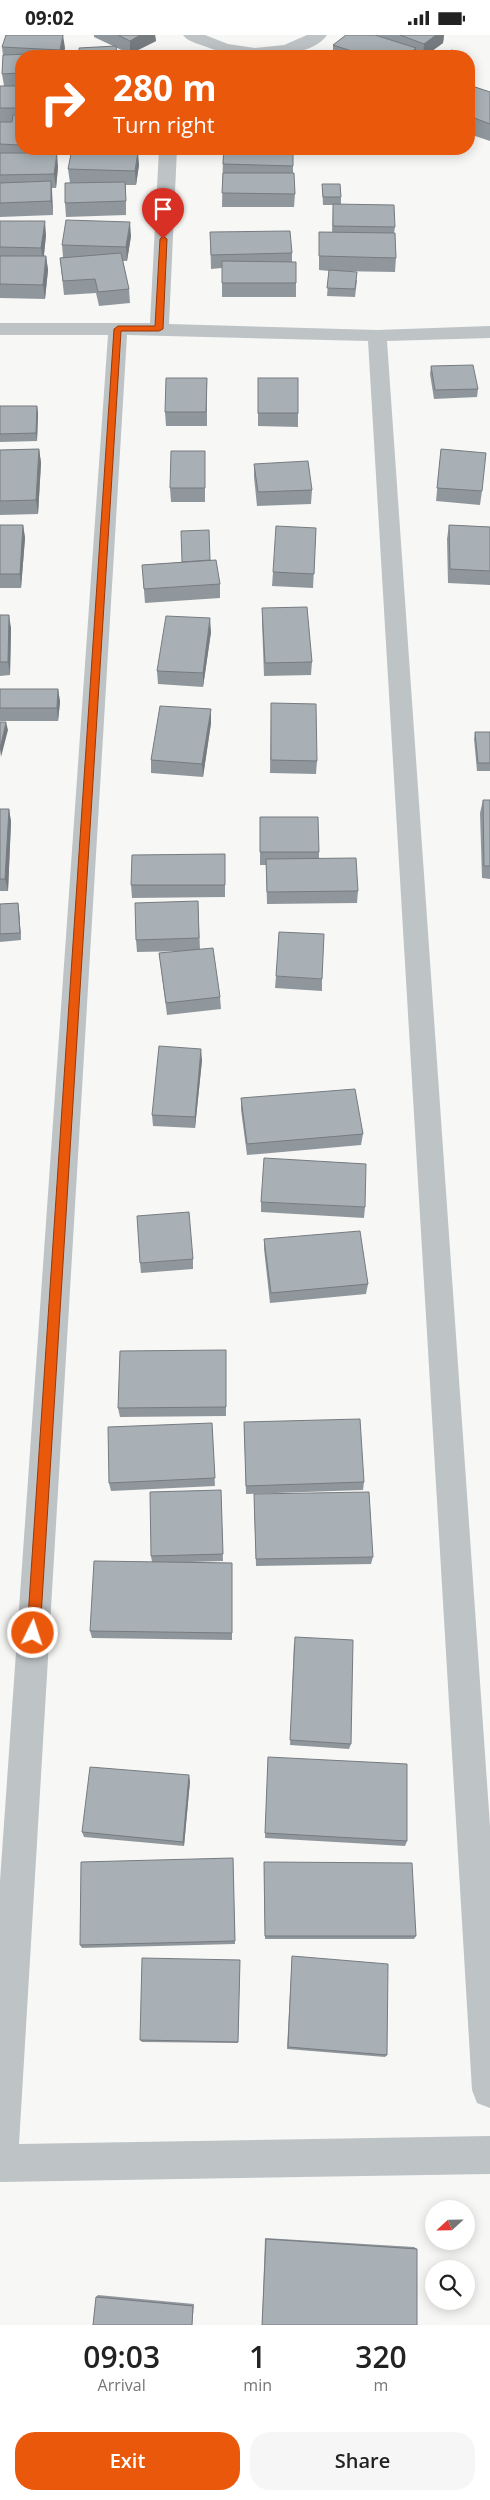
<!DOCTYPE html>
<style>
:root{--surface:#fff;--page:#f6f6f6;--text:#222;--muted:#767676;--accent:#ea580c}
body{margin:0;font-family:"Open Sans",sans-serif;background:var(--page);color:var(--text);height:100vh;display:flex;flex-direction:column;font-size:19px;white-space:nowrap}
*{box-sizing:border-box;margin:0}
p{font-size:16px;color:var(--muted)}
.icon{flex:none;width:28px;height:28px;fill:none;stroke:currentColor;stroke-width:2;stroke-linecap:round;stroke-linejoin:round}
.map{position:relative;height:2290px;overflow:hidden}
.sheet{display:flex;flex-direction:column;background:var(--surface);flex:1}
.sheet>*{flex:none}
.top-card{position:absolute;left:15px;top:15px;width:460px;height:105px;border-radius:20px;box-shadow:0 2px 12px #0003;background:#ea580c;color:#fff;overflow:hidden}
.needle{width:32px;rotate:248deg}
.buttons{position:absolute;left:425px;top:2165px;display:grid;gap:10px}
.buttons a{display:grid;place-items:center;width:50px;height:50px;border-radius:50%;background:var(--surface);box-shadow:0 2px 12px #0003;font-size:25px}
.pin{position:absolute;display:grid;place-items:center;width:42px;height:42px;color:#fff;margin:-51px -21px;border-radius:50% 50% 50% 0;rotate:-45deg;box-shadow:0 0 5px #0007}
.pin .icon{rotate:45deg}
.me{position:absolute;width:55px;margin:-28px;rotate:4deg;stroke-linejoin:round;filter:drop-shadow(0 0 4px #0008)}
.turn{display:flex;align-items:center;gap:18px;height:105px;padding:0 15px;font-size:22px}
.turn .icon{width:65px;height:65px;stroke-width:2.5}
.turn b{display:block;font-size:35px;line-height:42px}
.eta{display:flex;justify-content:space-evenly;align-items:center;height:85px;text-align:center}
.eta b{font-size:30px;font-weight:600;line-height:35px}
.button{display:flex;gap:10px;margin-top:auto;padding:10px 15px}
.button a{flex:1;height:58px;border-radius:20px;background:var(--accent);color:#fff;font-size:20px;font-weight:600;line-height:58px;text-align:center}
.button a+a{background:var(--page);color:var(--text)}
.status{display:flex;justify-content:space-between;align-items:center;height:35px;padding:0 25px;background:var(--surface);direction:ltr}
.status svg{height:14px;fill:currentColor}
.map>svg:first-child{display:block}
.lines{fill:none;stroke-linecap:round;stroke-linejoin:round}
.street{fill:#bec3c6;fill-rule:evenodd}
.wall{fill:#90979c}
.shaded-wall{fill:#767b7f}
.building{fill:#a8b0b5;stroke:#767b7f}
.route{fill:#ea580c;stroke:#983908}
</style>
<div class="status"><b>09:02</b><svg viewBox="0 0 49 12"><path d="M0 12V9h3v3zM5 12V6h3v6zM10 12V3h3v9zM15 12V0h3v12zM26 1h20v11H26zM47 4h2v5h-2z"/></svg></div>
<div class="map">
<svg width="490" height="2290" viewBox="0 0 490 2290">
<rect width="100%" height="100%" fill="#f7f7f5"/>
<g class="lines">
<g class="street">
<path d="M183,0h22l23,9 27,4 29,-3 23,-10h20c-14,21 -64,24 -87,21 -11,-1 -23,-5 -33,-9 -8,-3 -19,-5 -24,-12z"/>
<path d="M159,114h18l-8,175 208,6 113,-4v12l-103,3 103,1485v282l-13,-5 -5,-13 -104,-1749 -241,-6 -108,1809 471,-8v38l-490,8v-301l108,-1546h-108v-12h150z"/>
</g>
</g>
<g class="wall">
<path d="M94,0h61l1,6 -26,13 -36,-17z"/>
<path d="M346,0h98l-1,8 -18,13h-5l-4,-1v1h-96l13,-3v-8z"/>
<path d="M2,12l63,1 -2,8h-42v93h31v4l6,14 -2,21h-4l1,27 -53,2v-131h4l-2,-12 1,-18z"/>
<path d="M469,50l21,7v49l-21,-7z"/>
<path d="M69,114h67v2l3,14 -3,20h-10v30l-60,2 -1,-14 12,-20h-7l-2,-14 4,-18h-3z"/>
<path d="M205,114h88v24l2,21 -1,13h-72l1,-54h-18z"/>
<path d="M322,149l19,13v8l54,22 -1,6 2,25 -1,14 -59,-1 21,9 -2,17 -28,-1 2,-25 -10,-1v-38h13l1,-27h-10z"/>
<path d="M0,186l46,14 -2,21h2l2,14 -3,29 -45,-1z"/>
<path d="M210,197l82,21v9l4,21v14h-74v-29l-11,1z"/>
<path d="M131,201l-4,25h-4l6,28 1,14 -31,3 -3,-13 -32,2 -4,-37 3,-1 -1,-12z"/>
<path d="M431,331l47,23 -1,8 -43,2 -4,-25z"/>
<path d="M207,343v48h-41l-1,-14z"/>
<path d="M258,343l40,35v14l-40,-1z"/>
<path d="M0,371h37l1,8 -1,27 -37,1z"/>
<path d="M39,414l2,14 -3,51 -38,1v-65z"/>
<path d="M441,414l41,42 -2,14 -44,-4z"/>
<path d="M205,416v51h-34l-1,-14z"/>
<path d="M254,429l58,26 -1,14 -54,2 -3,-29z"/>
<path d="M0,490h23l2,13 -4,50h-21z"/>
<path d="M449,490l41,2v58l-42,-2 -1,-44z"/>
<path d="M316,493l-3,60 -41,-2 1,-14z"/>
<path d="M210,525l10,24v14l-75,5 -3,-38z"/>
<path d="M262,573l50,54 -1,13 -47,1 -2,-54z"/>
<path d="M0,580l11,13 -1,47 -10,1z"/>
<path d="M211,597l-8,55 -45,-3 -1,-13z"/>
<path d="M0,654h58l2,13 -2,19h-58z"/>
<path d="M271,668l46,58 -1,13 -46,-1z"/>
<path d="M211,688l-8,54 -52,-4v-13z"/>
<path d="M475,697h15v39h-13l-3,-32z"/>
<path d="M483,765h7v79l-8,-1 -2,-65z"/>
<path d="M0,774h9l2,13 -3,69h-8z"/>
<path d="M260,782l59,35v6l39,33 -1,12 -90,1 -1,-39h-6z"/>
<path d="M225,819v43l-93,1 -1,-13z"/>
<path d="M198,866l2,48 20,48 1,12 -54,6 -8,-62 27,-2 -49,1 -1,-12z"/>
<path d="M18,868l1,7 2,30 -21,2v-38z"/>
<path d="M276,941l46,3v12l-47,-3z"/>
<path d="M202,1025l-7,68 -42,-2 -1,-11z"/>
<path d="M241,1063l122,36 -2,11 -114,10 -6,-45z"/>
<path d="M261,1167l104,5 -1,11 -103,-6z"/>
<path d="M264,1204l104,45 -2,10 -96,9 -6,-54z"/>
<path d="M193,1224v10l-52,4 -1,-10z"/>
<path d="M226,1315v66l-106,1 -2,-9z"/>
<path d="M244,1387l120,60 -1,8 -117,4z"/>
<path d="M212,1388l3,63 -104,5 -2,-8z"/>
<path d="M221,1455l2,71 -31,1 40,1v77l-140,-2 -2,-7 62,-69 -1,-6z"/>
<path d="M254,1467l119,55 -2,7 -115,2z"/>
<path d="M294,1608l57,101 -2,5 -59,-4z"/>
<path d="M268,1722l139,84 -2,5 -140,-8z"/>
<path d="M190,1746l-6,65 -100,-9 -2,-5z"/>
<path d="M233,1823l2,86 -153,4 -2,-3z"/>
<path d="M264,1831l152,70 -2,3h-149z"/>
<path d="M292,1921l95,99 -2,2 -98,-8z"/>
<path d="M240,1925l-2,83 -96,-1 -2,-2z"/>
<path d="M265,2203l149,9 3,2v76h-155z"/>
<path d="M98,2260l96,9 -2,21h-99l3,-28z"/>
</g>
<g class="shaded-wall">
<path d="M63,0l2,13 -2,8h-3v-6z"/>
<path d="M140,0h15l1,6 -26,13v-13z"/>
<path d="M436,0h8l-1,8 -18,13h-2l1,-12z"/>
<path d="M416,13v8h-9z"/>
<path d="M50,114h2l-1,10z"/>
<path d="M138,117l1,13 -3,20 -1,-14z"/>
<path d="M57,118l1,14 -2,21 -2,-14z"/>
<path d="M51,146l1,14 1,20 -2,-14z"/>
<path d="M45,186l1,14 -3,27 -2,-14z"/>
<path d="M130,187l1,14 -4,25 -1,-14z"/>
<path d="M46,221l2,14 -3,29 -2,-14z"/>
<path d="M37,371l1,8 -1,27 -1,-8z"/>
<path d="M39,414l2,14 -3,51 -2,-14z"/>
<path d="M23,490l2,13 -4,50 -1,-14z"/>
<path d="M9,580l2,13 -1,47 -2,-13z"/>
<path d="M210,583l1,14 -8,55v-14z"/>
<path d="M58,654l2,13 -2,19 -1,-13z"/>
<path d="M211,674v14l-8,54 -1,-13z"/>
<path d="M6,687l2,8 -7,27 -1,-8z"/>
<path d="M9,774l2,13 -3,69 -3,-12z"/>
<path d="M18,868l1,7 2,30 -1,-7z"/>
<path d="M201,1014l1,11 -7,68v-11z"/>
<path d="M189,1740l1,6 -6,65 -1,-4z"/>
</g>
<g class="building">
<path d="M6,0h57l-3,15 -58,-3z"/>
<path d="M118,0h22l-10,6z"/>
<path d="M346,0h29l41,13 -9,8h-40l-34,-11z"/>
<path d="M400,0h36l-12,9z"/>
<path d="M116,11l1,10h-37l-1,-8z"/>
<path d="M452,15l13,6h-26z"/>
<path d="M327,16l15,5h-22z"/>
<path d="M59,18v3h-38v17l-19,1 1,-19z"/>
<path d="M469,50l21,7v32l-21,-8z"/>
<rect x="0" y="51" width="21" height="22"/>
<path d="M13,80h8v30l-21,-1v-22h12z"/>
<path d="M72,114l66,3 -3,19 -67,-2z"/>
<path d="M224,114h69v17l-70,-2z"/>
<path d="M0,118h57l-3,21 -54,1z"/>
<path d="M223,138h71l1,21 -73,-1z"/>
<path d="M51,146v20l-51,2v-20z"/>
<path d="M125,147l1,19 -61,2v-20z"/>
<path d="M322,149h18l1,13h-18z"/>
<path d="M333,169l61,1 1,22 -62,-1z"/>
<path d="M66,185l64,2 -4,25 -64,-2z"/>
<path d="M0,186h45l-4,27 -41,-1z"/>
<path d="M290,196l2,22 -81,2 -1,-23z"/>
<path d="M319,197l76,1 1,25 -77,-2z"/>
<path d="M121,218l8,36 -31,3 -3,-13 -32,2 -3,-23z"/>
<path d="M0,221h46l-3,29 -43,-1z"/>
<path d="M222,226l74,1v21h-74z"/>
<path d="M329,235l28,2 -2,17 -28,-1z"/>
<path d="M473,330l5,24 -43,1 -4,-24z"/>
<path d="M166,343h41l-1,34h-41z"/>
<rect x="258" y="343" width="40" height="35"/>
<path d="M0,371h37l-1,27 -36,1z"/>
<path d="M39,414l-3,51 -36,1v-51z"/>
<path d="M441,414l45,4 -4,38 -45,-3z"/>
<path d="M171,416h34v37h-35z"/>
<path d="M308,426l4,29 -54,2 -4,-28z"/>
<path d="M0,490h23l-3,49h-20z"/>
<path d="M449,490l41,2v44l-40,-2z"/>
<path d="M276,491l40,2 -2,46 -41,-2z"/>
<path d="M209,495l1,30 -28,2 -1,-31z"/>
<path d="M216,525l4,24 -76,5 -2,-24z"/>
<path d="M307,572l5,55 -47,1 -3,-55z"/>
<path d="M0,580h9l-1,47h-8z"/>
<path d="M166,581l44,2 -7,55 -46,-2z"/>
<path d="M0,654h58l-1,19h-57z"/>
<path d="M271,668l45,1 1,57 -46,-1z"/>
<path d="M160,671l51,3 -9,55 -51,-4z"/>
<path d="M0,687h6l-6,27z"/>
<path d="M475,697h15v31h-12z"/>
<path d="M483,765h7v66h-6z"/>
<path d="M0,774h9l-4,70h-5z"/>
<path d="M260,782h58l1,35h-59z"/>
<path d="M225,819v31h-94l1,-30z"/>
<path d="M356,823l2,33 -91,1 -1,-33z"/>
<path d="M198,866l1,37 -63,2 -1,-37z"/>
<path d="M18,868l2,30 -20,1v-30z"/>
<path d="M279,897l45,2 -2,45 -46,-3z"/>
<path d="M213,913l7,49 -54,6 -7,-50z"/>
<path d="M159,1011l42,3 -6,68 -43,-2z"/>
<path d="M355,1054l8,45 -116,10 -6,-46z"/>
<path d="M264,1123l102,6 -1,43 -104,-5z"/>
<path d="M189,1177l4,47 -53,4 -3,-47z"/>
<path d="M360,1196l8,53 -97,9 -7,-54z"/>
<path d="M226,1315v57l-108,1 2,-57z"/>
<path d="M360,1384l4,63 -118,4 -2,-64z"/>
<path d="M212,1388l3,55 -106,5 -1,-56z"/>
<path d="M221,1455l2,64 -72,2 -1,-64z"/>
<path d="M369,1457l4,65 -117,2 -2,-65z"/>
<path d="M94,1526l138,2v70l-142,-2z"/>
<path d="M295,1602l58,3 -2,104 -61,-4z"/>
<path d="M268,1722l139,7v77l-142,-8z"/>
<path d="M90,1732l99,8 -6,67 -101,-10z"/>
<path d="M233,1823l2,83 -155,4 1,-83z"/>
<path d="M264,1827l148,1 4,73h-151z"/>
<path d="M292,1921l96,8 -1,91 -99,-8z"/>
<path d="M142,1923l98,2 -2,82 -98,-2z"/>
<path d="M266,2204l151,10v76h-155z"/>
<path d="M96,2262l97,9 -1,19h-99z"/>
</g>
<path class="route" d="M163,201l4,3 -4,90 -4,2h-38l-81,1302 -2,5 -5,2 -4,-2 -2,-5 87,-1304 4,-3h37l5,-87z"/>
</svg>
<div class="buttons">
<a><svg class="needle" viewBox="-14 -14 28 28"><path d="M0-13l5 13h-10z" fill="#e53935"/><path d="M0 13l5-13h-10z" fill="#767676"/></svg></a>
<a><svg class="icon" aria-label="search" viewBox="0 0 24 24"><circle cx="10" cy="10" r="6"/><path d="M15 15l6 6"/></svg></a>
</div>
<div class="pin" style="left:163px;top:204px;background:#d93025"><svg class="icon" aria-label="arrive" viewBox="0 0 24 24"><path d="M6 21V4h12l-3 4 3 4H6"/></svg></div>
<svg class="me" style="left:33px;top:1598px" viewBox="-20 -20 40 40"><circle r="17" fill="#ea580c" stroke="#fff" stroke-width="3"/><path d="M0-11L8 9 0 5-8 9z" fill="#fff"/></svg>
<div class="top-card">
<div class="turn"><svg class="icon" aria-label="right" viewBox="0 0 24 24"><path d="M7 20v-9h11M14 6l5 5-5 5"/></svg><div><b>280 m</b>Turn right</div></div>
</div>
</div>
<section class="sheet">
<div class="eta">
<div><b>09:03</b><p>Arrival</p></div>
<div><b>1</b><p>min</p></div>
<div><b>320</b><p>m</p></div>
</div>
<div class="button"><a>Exit</a><a>Share</a></div>
</section>
